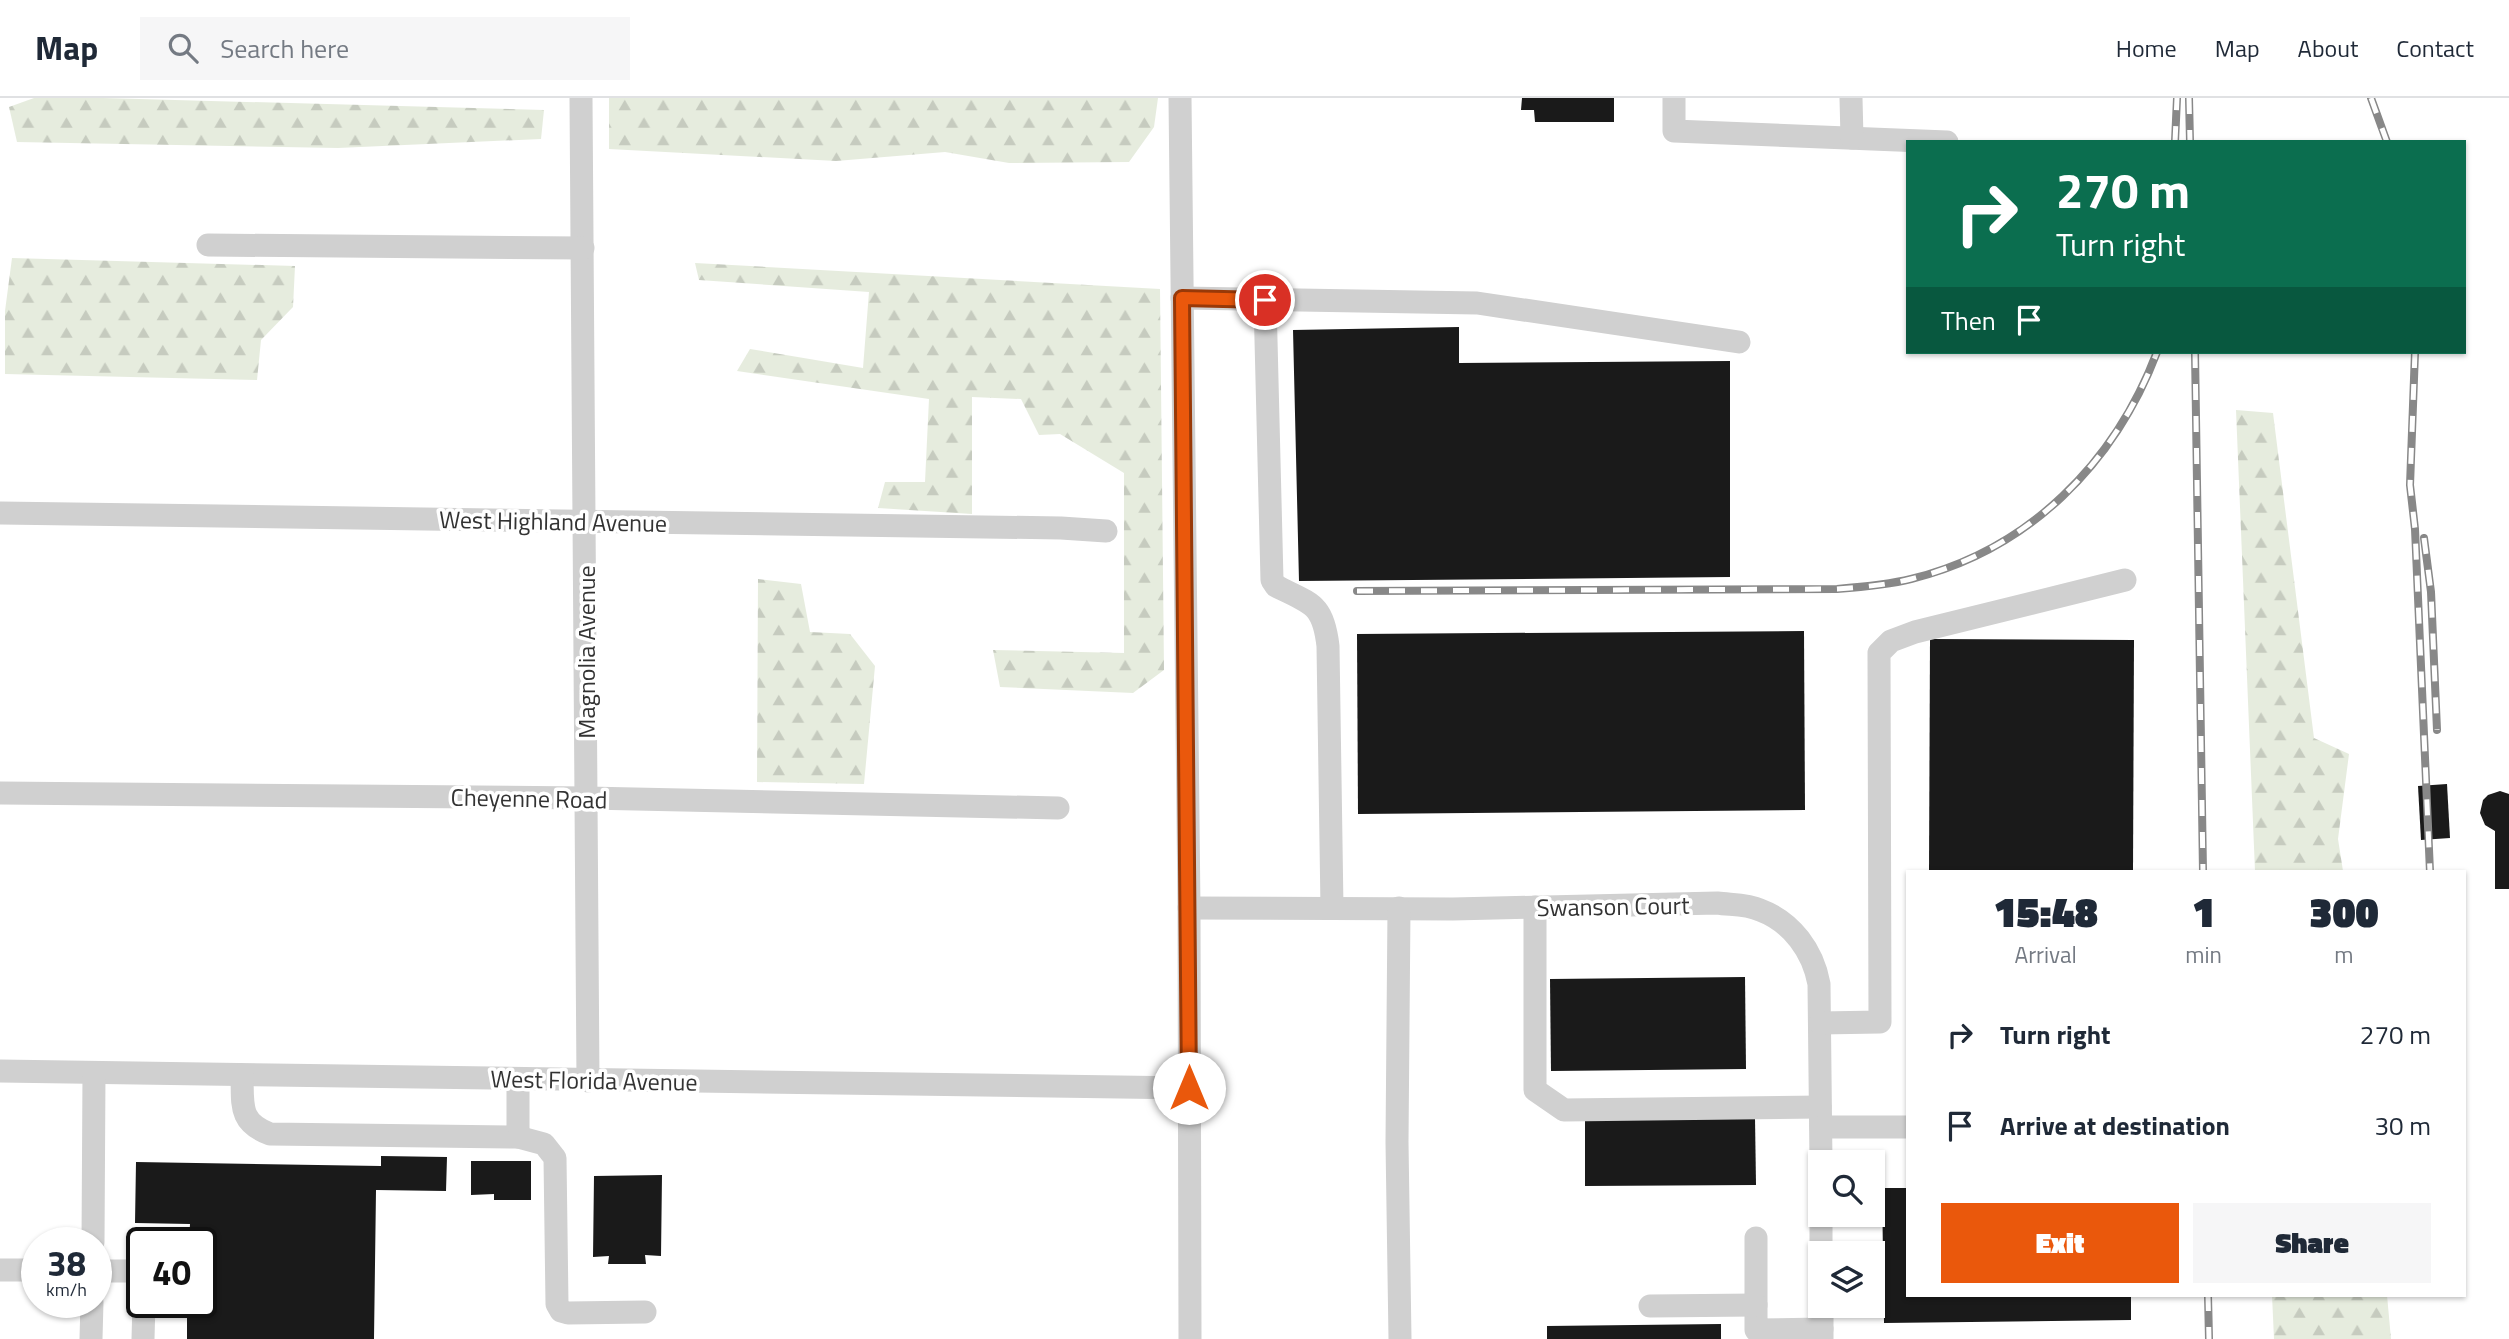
<!DOCTYPE html>
<style>
:root{--surface:#fff;--page:#f6f6f7;--text:#1f2937;--muted:#747a83;--line:#e0e1e3;--accent:#ea580c}
body{margin:0;font-family:"Titillium Web",sans-serif;background:var(--page);color:var(--text);height:100vh;display:flex;flex-direction:column;font-size:26px;white-space:nowrap}
*{box-sizing:border-box;margin:0}
p{font-size:23px;color:var(--muted)}
.icon{flex:none;width:38px;height:38px;fill:none;stroke:currentColor;stroke-width:2;stroke-linecap:round;stroke-linejoin:round}
.map{position:relative;flex:1;overflow:hidden}
.details{position:absolute;left:1906px;top:772px;width:560px;height:427px;display:flex;flex-direction:column;background:var(--surface);border-radius:0px;box-shadow:0 2px 5px #0004}
.details>*{flex:none}
.guide{position:absolute;left:1906px;top:42px;width:560px;height:214px;border-radius:0px;box-shadow:0 2px 5px #0004;background:#0b6e4f;color:#fff;overflow:hidden}
.tools{position:absolute;left:1808px;top:1052px;display:grid;gap:14px}
.tools a{display:grid;place-items:center;width:77px;height:77px;border-radius:0px;background:var(--surface);box-shadow:0 2px 5px #0004;font-size:35px}
.speed{position:absolute;left:21px;top:1129px;display:flex;gap:14px;font-size:35px;font-weight:700;text-align:center}
.speed>*{display:grid;place-content:center;width:91px;height:91px;border-radius:50%;background:var(--surface);box-shadow:0 2px 5px #0004;line-height:1}
.speed small{font-size:18px;font-weight:400}
.speed .limit{border:4px solid #111;border-radius:10px;background:#fff;color:#111}
.pin{position:absolute;display:grid;place-items:center;width:60px;height:60px;color:#fff;margin:-30px;border:4px solid #fff;border-radius:50%;box-shadow:0 2px 7px #0007}
.me{position:absolute;width:77px;margin:-38px;rotate:0deg;stroke-linejoin:round;filter:drop-shadow(0 0 5px #0008)}
.turn{display:flex;align-items:center;gap:24px;height:147px;padding:0 35px;font-size:32px}
.turn .icon{width:91px;height:91px;stroke-width:2.5}
.turn b{display:block;font-size:49px;line-height:60px}
.then{display:flex;align-items:center;height:66px;padding:0 35px;background:#0003;gap:14px;font-size:26px}
.eta{display:flex;justify-content:space-evenly;align-items:center;height:119px;text-align:center}
.eta b{font-size:42px;font-weight:800;line-height:49px}
.primary-button{display:flex;gap:14px;margin-top:auto;padding:14px 35px}
.primary-button a{flex:1;height:80px;border-radius:0px;background:var(--accent);color:#fff;font-size:28px;font-weight:800;line-height:80px;text-align:center}
.primary-button a+a{background:var(--page);color:var(--text)}
ul{padding:0;list-style:none}
li{display:flex;align-items:center;gap:21px;height:91px;padding:0 35px}
li div{flex:1}
li b{display:block;font-size:26px}
li em{font-style:normal}
header{display:flex;align-items:center;gap:42px;box-sizing:border-box;height:98px;padding:0 35px;background:var(--surface);border-bottom:2px solid var(--line)}
header strong{font-size:33px}
nav{display:flex;gap:38px;margin-inline-start:auto;font-size:24px}
.search{width:490px;height:63px;background:var(--page);display:flex;align-items:center;gap:18px;box-sizing:border-box;padding:0 24px;border-radius:0px;color:var(--muted);font-size:26px}
.map>svg:first-child{display:block}
.forest{fill:url(#forest-firs)}
.building{fill:#1a1a1a}
.lines{fill:none;stroke-linecap:round;stroke-linejoin:round}
.minor{stroke:#d0d0d0;stroke-width:23}
.rail-casing{stroke:#888;stroke-width:8}
.rail{stroke:#fff;stroke-width:5;stroke-dasharray:16;stroke-linecap:butt}
.route-casing{stroke:#983908;stroke-width:18}
.route{stroke:#ea580c;stroke-width:12}
.labels{text-anchor:middle;dominant-baseline:central;stroke-width:7;stroke-linejoin:round;paint-order:stroke}
.street-label{font-size:24px;fill:#333;stroke:#fff}
</style>
<header>
<strong>Map</strong>
<div class="search"><svg class="icon" aria-label="search" viewBox="0 0 24 24"><circle cx="10" cy="10" r="6"/><path d="M15 15l6 6"/></svg>Search here</div>
<nav><a>Home</a><a>Map</a><a>About</a><a>Contact</a></nav>
</header>
<div class="map">
<svg width="2509" height="1241" viewBox="0 0 2509 1241">
<defs>
<pattern id="forest-firs" width="22" height="20" patternUnits="userSpaceOnUse" patternTransform="scale(1.75)"><rect width="22" height="20" fill="#e6ecde"/><path d="M5 1l3.5 6h-7zM16 11l3.5 6h-7z" fill="#c6cbbf"/></pattern>
</defs>
<rect width="100%" height="100%" fill="#fff"/>
<g class="forest">
<path d="M34,0h69l441,12 -3,29 -203,9 -321,-6 -8,-35z"/>
<path d="M609,0h549l-4,29 -25,35 -120,1 -64,-11 -109,9 -227,-12z"/>
<path d="M12,160l283,8 -2,41 -32,33 -4,40 -252,-6v-63z"/>
<path d="M695,165l465,26 4,381 -31,23 -133,-6 -7,-37 131,3v-180l-64,-39 -21,1 -18,-36 -49,-2v117l-94,-6 7,-26h40l4,-83 -192,-28 13,-22 113,19 6,-76 -170,-12z"/>
<path d="M2236,312l37,3 41,325 35,16 -11,85 5,32h-88z"/>
<path d="M758,481l43,5 9,48 40,2 25,32 -11,118 -107,-2z"/>
<path d="M2272,1197h115l4,44h-117z"/>
</g>
<g class="building">
<path d="M1522,0h92v24h-79l-1,-12h-13z"/>
<path d="M1459,229v36l271,-2v216l-431,4 -6,-251z"/>
<path d="M1804,533l1,179 -447,4 -1,-180z"/>
<path d="M1930,541l204,1 -1,232h-204z"/>
<path d="M2447,686l3,54 -29,2 -3,-54z"/>
<path d="M2500,693l9,3v95h-14v-58l-10,-6 -5,-12 3,-13 5,-5z"/>
<path d="M1745,879l1,92 -195,2 -1,-92z"/>
<path d="M1755,1020l1,67 -171,1v-67z"/>
<path d="M381,1058l66,1 -1,34 -70,-1 -2,149h-187v-23h-25v-14h39v-60h-12l1,-18 -55,-1 1,-61 245,4z"/>
<path d="M471,1063h60v39h-37v-6l-23,1z"/>
<path d="M662,1077l-1,81 -16,-1 1,9h-38l1,-8 -16,1 1,-81z"/>
<path d="M1882,1090h26v107h223v25l-247,3z"/>
<path d="M1721,1226v15h-174v-13z"/>
</g>
<g class="lines">
<g class="minor">
<path d="M581,0l7,983"/>
<path d="M1180,0l9,810 1,431"/>
<path d="M1674,0v33l273,11"/>
<path d="M1851,0l1,40"/>
<path d="M208,147l375,3"/>
<path d="M1182,200l295,5 262,39"/>
<path d="M1265,202l7,280 4,6c35,18 47,17 52,60l4,262"/>
<path d="M0,415l1061,15 45,3"/>
<path d="M0,695l588,5 470,10"/>
<path d="M1535,809v183l29,20 256,-3"/>
<path d="M1189,810l264,1 264,-6c14,2 30,1 43,7 32,12 53,41 59,74l2,178"/>
<path d="M1399,810l-2,234 3,197"/>
<path d="M1820,925l60,-1 -1,-369 12,-12 24,-9 210,-52"/>
<path d="M0,973l1189,17"/>
<path d="M242,977c1,29 -4,47 28,59l248,3v-58"/>
<path d="M1821,1029h87"/>
<path d="M518,1039l26,7 11,14 2,146 4,7 7,2 77,-1"/>
<path d="M1821,1116v39"/>
<path d="M1756,1140v92l66,-1"/>
<path d="M93,1144l1,-169"/>
<path d="M0,1172h37"/>
<path d="M96,1173h37l9,8"/>
<path d="M1650,1208l106,-1"/>
<path d="M1822,1208v33"/>
<path d="M91,1241l1,-37"/>
<path d="M143,1241l1,-37"/>
</g>
<defs>
<g id="rail">
<path d="M2189,0l1,44"/>
<path d="M2371,0l16,44"/>
<path d="M2175,44l2,-44"/>
<path d="M2195,254l8,520"/>
<path d="M2415,254l-5,133 5,44 15,343"/>
<path d="M2424,440l7,54 6,138"/>
<path d="M1357,493l480,-2c25,-2 50,-4 74,-10 118,-29 204,-116 246,-227"/>
<path d="M2208,1197l1,44"/>
</g>
</defs>
<use href="#rail" class="rail-casing"/>
<use href="#rail" class="rail"/>
</g>
<g class="lines">
<defs>
<path id="route" d="M1189,990l-7,-790 83,2"/>
</defs>
<use href="#route" class="route-casing"/>
<use href="#route" class="route"/>
</g>
<g class="labels">
<g class="street-label">
<text transform="translate(553 423) rotate(1)">West Highland Avenue</text>
<text transform="translate(586 554) rotate(-90)">Magnolia Avenue</text>
<text transform="translate(529 700) rotate(1)">Cheyenne Road</text>
<text transform="translate(1613 808) rotate(-1)">Swanson Court</text>
<text transform="translate(594 982) rotate(1)">West Florida Avenue</text>
</g>
</g>
</svg>
<div class="tools">
<a><svg class="icon" aria-label="search" viewBox="0 0 24 24"><circle cx="10" cy="10" r="6"/><path d="M15 15l6 6"/></svg></a>
<a><svg class="icon" aria-label="layers" viewBox="0 0 24 24"><path d="M12 4l9 5-9 5-9-5zM3 14l9 5 9-5"/></svg></a>
</div>
<div class="speed"><div>38<small>km/h</small></div><div class="limit">40</div></div>
<div class="pin" style="left:1265px;top:202px;background:#d93025"><svg class="icon" aria-label="arrive" viewBox="0 0 24 24"><path d="M6 21V4h12l-3 4 3 4H6"/></svg></div>
<svg class="me" style="left:1189px;top:990px" viewBox="-20 -20 40 40"><circle r="19" fill="#fff"/><path d="M0-13L10 11 0 6-10 11z" fill="#ea580c"/></svg>
<div class="guide">
<div class="turn"><svg class="icon" aria-label="right" viewBox="0 0 24 24"><path d="M7 20v-9h11M14 6l5 5-5 5"/></svg><div><b>270 m</b>Turn right</div></div>
<div class="then">Then<svg class="icon" aria-label="arrive" viewBox="0 0 24 24"><path d="M6 21V4h12l-3 4 3 4H6"/></svg></div>
</div>
<section class="details">
<div class="eta">
<div><b>15:48</b><p>Arrival</p></div>
<div><b>1</b><p>min</p></div>
<div><b>300</b><p>m</p></div>
</div>
<ul>
<li><svg class="icon" aria-label="right" viewBox="0 0 24 24"><path d="M7 20v-9h11M14 6l5 5-5 5"/></svg><div><b>Turn right</b></div><em>270 m</em></li>
<li><svg class="icon" aria-label="arrive" viewBox="0 0 24 24"><path d="M6 21V4h12l-3 4 3 4H6"/></svg><div><b>Arrive at destination</b></div><em>30 m</em></li>
</ul>
<div class="primary-button"><a>Exit</a><a>Share</a></div>
</section>
</div>
